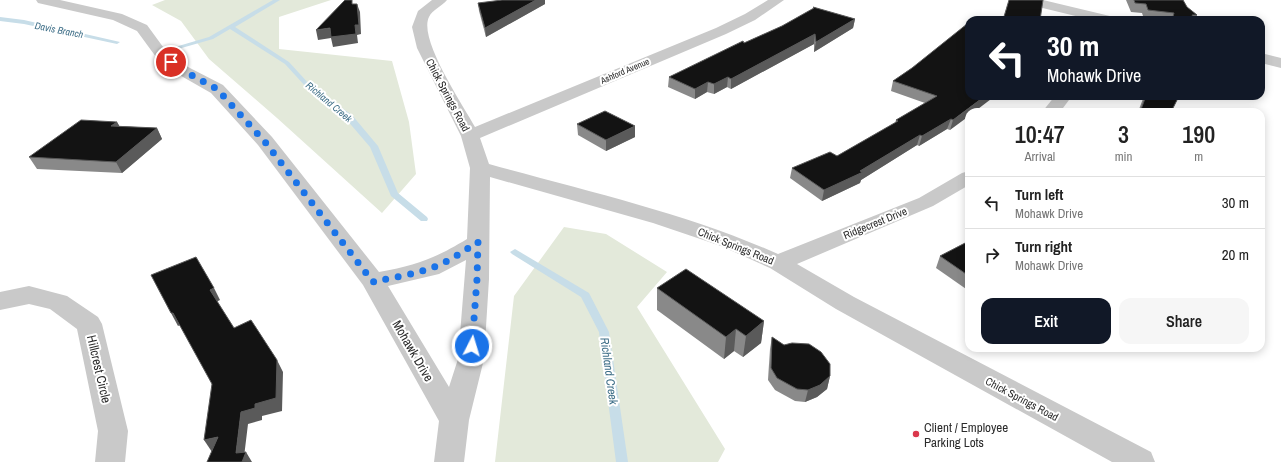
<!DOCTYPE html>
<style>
:root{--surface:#fff;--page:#f6f6f6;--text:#222;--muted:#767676;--line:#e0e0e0;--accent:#111827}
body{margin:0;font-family:"Archivo Narrow",sans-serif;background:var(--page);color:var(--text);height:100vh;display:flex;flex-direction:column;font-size:15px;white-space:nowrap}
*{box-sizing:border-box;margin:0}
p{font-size:13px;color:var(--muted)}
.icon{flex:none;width:22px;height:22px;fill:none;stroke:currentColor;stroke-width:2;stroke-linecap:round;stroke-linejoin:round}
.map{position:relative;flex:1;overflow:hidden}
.drawer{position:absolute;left:965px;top:108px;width:300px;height:244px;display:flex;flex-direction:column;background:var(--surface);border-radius:12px;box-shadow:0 2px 10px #0003}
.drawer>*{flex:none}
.guide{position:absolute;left:965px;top:16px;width:300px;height:84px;border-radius:12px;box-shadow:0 2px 10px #0003;background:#111827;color:#fff;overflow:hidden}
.pin{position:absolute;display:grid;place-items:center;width:34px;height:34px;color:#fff;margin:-17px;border:2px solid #fff;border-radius:50%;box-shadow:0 1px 4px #0007}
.me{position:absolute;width:44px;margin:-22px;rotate:5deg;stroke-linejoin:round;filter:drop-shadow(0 0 3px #0008)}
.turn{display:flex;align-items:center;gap:14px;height:84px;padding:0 16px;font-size:18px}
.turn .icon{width:52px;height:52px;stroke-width:2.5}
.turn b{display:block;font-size:28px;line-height:34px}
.eta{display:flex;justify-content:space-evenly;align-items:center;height:68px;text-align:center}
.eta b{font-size:24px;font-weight:600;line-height:28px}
.cta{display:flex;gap:8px;margin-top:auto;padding:8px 16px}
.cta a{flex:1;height:46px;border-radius:12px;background:var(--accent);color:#fff;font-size:16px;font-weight:600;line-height:46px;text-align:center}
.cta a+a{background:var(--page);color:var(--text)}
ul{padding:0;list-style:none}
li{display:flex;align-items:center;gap:12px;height:52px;padding:0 16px;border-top:1px solid var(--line)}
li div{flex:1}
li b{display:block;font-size:15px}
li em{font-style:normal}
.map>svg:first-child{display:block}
.green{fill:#e3e9da}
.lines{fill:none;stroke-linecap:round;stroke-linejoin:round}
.stream{fill:#c7dde8;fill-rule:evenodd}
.minor{fill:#c9c9c9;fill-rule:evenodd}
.wall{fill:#898989}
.shaded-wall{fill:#5a5a5a}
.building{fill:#131313;stroke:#5a5a5a}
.route{stroke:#1a73e8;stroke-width:7;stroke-dasharray:0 12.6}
.poi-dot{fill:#da374b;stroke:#fff;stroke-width:1.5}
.labels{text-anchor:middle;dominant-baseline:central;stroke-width:4;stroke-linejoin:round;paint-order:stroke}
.far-street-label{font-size:9px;fill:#2c2c2c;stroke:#fff}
.far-water-label{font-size:10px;font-style:italic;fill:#407089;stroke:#fff}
.street-label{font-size:11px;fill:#2c2c2c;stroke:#fff}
.water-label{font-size:12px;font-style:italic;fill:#407089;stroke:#fff}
.near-street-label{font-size:13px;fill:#2c2c2c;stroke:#fff}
.near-poi-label{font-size:13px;fill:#2c2c2c;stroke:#fff;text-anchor:start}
</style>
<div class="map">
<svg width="1281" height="462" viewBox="0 0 1281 462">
<rect width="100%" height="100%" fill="#fff"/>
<g class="green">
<path d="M165,0h166l-52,17v32l113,12 17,61 7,52 -34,39 -105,-95 -68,-59 -28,-38 -29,-16z"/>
<path d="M564,227l42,7 61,38 -30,35 88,142 -7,13h-223l19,-166z"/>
</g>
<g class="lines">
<g class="stream">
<path d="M273,0h7l-45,27 54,35 21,23 42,30 26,31 20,47 29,24 1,2 -1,2h-6l-30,-25 -21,-49 -24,-28 -40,-32 -21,-23 -55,-35 -17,10 -35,10 -3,-2 34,-10z"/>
<path d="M0,17l24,3 96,22 -3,2 -93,-20 -24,-3z"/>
<path d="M515,249l74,44 1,2 19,37 19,130h-12l-17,-130 -18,-35 -69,-43 -2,-2z"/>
</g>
<g class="minor">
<path d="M36,0h24l62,14 25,11 19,26 22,16 35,18 49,52 107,135c38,-7 55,-13 88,-33l3,-71 -9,-32 -44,-88 -5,-21 6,-16 14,-11h15c-5,6 -15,10 -18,17 -11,22 34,88 46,110l241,-99 29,-14 23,-14h16l-29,20 -29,14 -246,104 9,26c97,27 197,49 289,90l141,-56 43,-25 7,-2v14l-36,21 -136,58 57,33 297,155 4,10h-43l-276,-153 -66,-41 -49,-22 -68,-23 -163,-46 -1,102 -5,80 -15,61 -5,42h-30l5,-41 -76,-136 -105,-140 -47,-52 -35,-20 -20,-16 -19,-26 -24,-11 -75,-17zM466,260l-8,99 -9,28 -61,-101 51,-12z"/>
<path d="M1020,0h23l71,17 2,3h-24l-70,-17z"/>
<path d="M1261,53l20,5v10l-20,-5z"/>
<path d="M1055,96h17l-12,16h-18z"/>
<path d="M29,286l38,10 31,21 4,7 26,107 -3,31h-30l3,-31 -21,-102 -27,-20 -21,-5 -29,6v-18z"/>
</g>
</g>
<g class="wall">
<path d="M1126,0h57l4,7 10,8 -2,5h-41l-10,-1 -2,-6 -11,-1z"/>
<path d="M478,3l67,1 -59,33 -7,-26z"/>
<path d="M813,7l42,12 -2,9 -39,24v-8l-83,45 -4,-2 -13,7 -7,-2 -12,7 -27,-12 1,-10 75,-34 38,-17 31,-17z"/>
<path d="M912,68l57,28 -19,34 -3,-1 -28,17 -2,-1 -56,35 -1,3 -38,18 -32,-23 2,-10 45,-12 58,-33 1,-3 29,-17 -34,-12 2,-10z"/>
<path d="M1144,96h35l-8,16h-33z"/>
<path d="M117,122l2,4 38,2 5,11 -40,34 -85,-4 -8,-12z"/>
<path d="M577,124l58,13 -29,14 -28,-16z"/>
<path d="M969,241v50l-33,-23 4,-12z"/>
<path d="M657,288l107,33 -3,22 -18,14 -9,-6 -10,8 -67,-49z"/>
<path d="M772,337l58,39 -3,13 -10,8 -12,5 -10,-1 -20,-11 -7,-10 2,-31z"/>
</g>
<g class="shaded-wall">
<path d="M536,0h9v4l-59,33 -1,-9z"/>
<path d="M357,4l3,8 1,22 -4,1 1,8 -25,4 -2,-9 -13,2 -2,-10 39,-5z"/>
<path d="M855,19l-2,9 -39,24 2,-10z"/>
<path d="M815,34l-1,10 -83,45v-10z"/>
<path d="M728,77l-1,10 -13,7v-10z"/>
<path d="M708,82l-1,10 -12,7v-10z"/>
<path d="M985,96h10l-21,16h-5v4l-19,14 3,-10z"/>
<path d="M951,119l-4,10 -28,17 3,-10z"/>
<path d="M117,122l6,10 -12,-6z"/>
<path d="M635,126v11l-29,14v-11z"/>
<path d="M157,128l5,11 -40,34 -6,-11z"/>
<path d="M920,135l-3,10 -56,35 -1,3 -38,18 2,-11 36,-19z"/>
<path d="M214,288l6,12 -4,2 -6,-12z"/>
<path d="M171,313h2l7,12 -2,1z"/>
<path d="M764,321l-3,22 -18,14 3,-21z"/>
<path d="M736,329l-2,22 -10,8 2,-22z"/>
<path d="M277,360l6,12 -1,39 -20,5v4l-14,4 -4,33 2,-5 6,10h-11l-5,-9 5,-41 14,-8z"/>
<path d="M830,376l-3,13 -10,8 -12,5 3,-12z"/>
<path d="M218,437l-6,15 -8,-12z"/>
</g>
<g class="building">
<path d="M345,0h7v4h5l2,21h-4l1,9 -25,3 -1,-9 -14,2z"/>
<path d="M502,0h34l-51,28 -7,-25z"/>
<path d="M1009,0h34l-3,20h-37z"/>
<path d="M1134,0h49l4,7 10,8h-5l3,5h-23l2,-7 -26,-3 -2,-6 -11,-1z"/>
<path d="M813,7l42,12 -39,23 -1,-8 -84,45 -3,-2 -14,7 -6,-2 -13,7 -26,-12 74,-36 1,2 38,-17 32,-18z"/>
<path d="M967,24l2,1v71h16l-32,24 -2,-1 -29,17 -2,-1 -60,36 3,1 -39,18 -32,-22 38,-16 7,4 61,-35 -2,-1 41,-24 -44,-15 19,-13z"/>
<path d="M1146,96h33l-8,16h-31z"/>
<path d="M605,111l30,15 -29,14 -29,-16z"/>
<path d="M81,120l36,2 -6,4 46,2 -41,34 -87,-5z"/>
<path d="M969,241v35l-29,-20z"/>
<path d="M196,257l18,31 -4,2 24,38 17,-8 26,40 -1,38 -21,6v4l-14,4 -5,41 10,-1 -4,10h-35l11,-25 -14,3 8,-56 -39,-71h-2l-20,-38z"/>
<path d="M686,269l78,52 -18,15 -10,-7 -10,8 -69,-49z"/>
<path d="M772,337l12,8 8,-2 17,1 12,8 9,12v12l-10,9 -12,5 -11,-1 -20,-11 -6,-10z"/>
</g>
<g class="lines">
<path class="route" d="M171,62l11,8 35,19 48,53 108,140c21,-5 45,-8 66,-17 14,-6 26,-15 39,-23l-1,37 -5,67"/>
</g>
<circle class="poi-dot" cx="916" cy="434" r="4"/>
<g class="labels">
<g class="far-street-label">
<text transform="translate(625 71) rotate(-23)">Ashford Avenue</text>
</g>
<g class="far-water-label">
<text transform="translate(59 30) rotate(11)">Davis Branch</text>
<text transform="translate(329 102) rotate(40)">Richland Creek</text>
</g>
<g class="street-label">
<text transform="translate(448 95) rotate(62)">Chick Springs Road</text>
<text transform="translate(875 223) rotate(-22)">Ridgecrest Drive</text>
<text transform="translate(736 246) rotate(22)">Chick Springs Road</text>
<text transform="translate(1022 399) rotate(28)">Chick Springs Road</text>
</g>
<g class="water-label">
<text transform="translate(609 371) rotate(82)">Richland Creek</text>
</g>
<g class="near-street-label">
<text transform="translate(413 351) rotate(60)">Mohawk Drive</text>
<text transform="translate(99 369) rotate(77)">Hillcrest Circle</text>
</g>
<g class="near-poi-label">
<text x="924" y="427">Client / Employee<tspan x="924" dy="15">Parking Lots</tspan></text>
</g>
</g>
</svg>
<div class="pin" style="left:171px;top:62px;background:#d93025"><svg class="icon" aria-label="arrive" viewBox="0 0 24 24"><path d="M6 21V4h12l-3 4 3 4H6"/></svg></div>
<svg class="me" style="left:472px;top:346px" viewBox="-20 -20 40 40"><circle r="17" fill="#1a73e8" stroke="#fff" stroke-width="3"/><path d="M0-11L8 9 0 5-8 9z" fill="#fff"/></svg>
<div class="guide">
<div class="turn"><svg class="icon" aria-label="left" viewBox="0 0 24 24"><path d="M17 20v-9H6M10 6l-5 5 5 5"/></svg><div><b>30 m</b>Mohawk Drive</div></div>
</div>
<section class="drawer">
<div class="eta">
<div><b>10:47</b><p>Arrival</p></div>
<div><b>3</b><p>min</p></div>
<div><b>190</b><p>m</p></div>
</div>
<ul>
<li><svg class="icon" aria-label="left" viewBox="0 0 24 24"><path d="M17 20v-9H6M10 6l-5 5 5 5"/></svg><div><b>Turn left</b><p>Mohawk Drive</p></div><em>30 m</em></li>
<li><svg class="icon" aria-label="right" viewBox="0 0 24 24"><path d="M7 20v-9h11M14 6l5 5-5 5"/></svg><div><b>Turn right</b><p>Mohawk Drive</p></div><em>20 m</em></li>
</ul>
<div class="cta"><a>Exit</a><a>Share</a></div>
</section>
</div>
